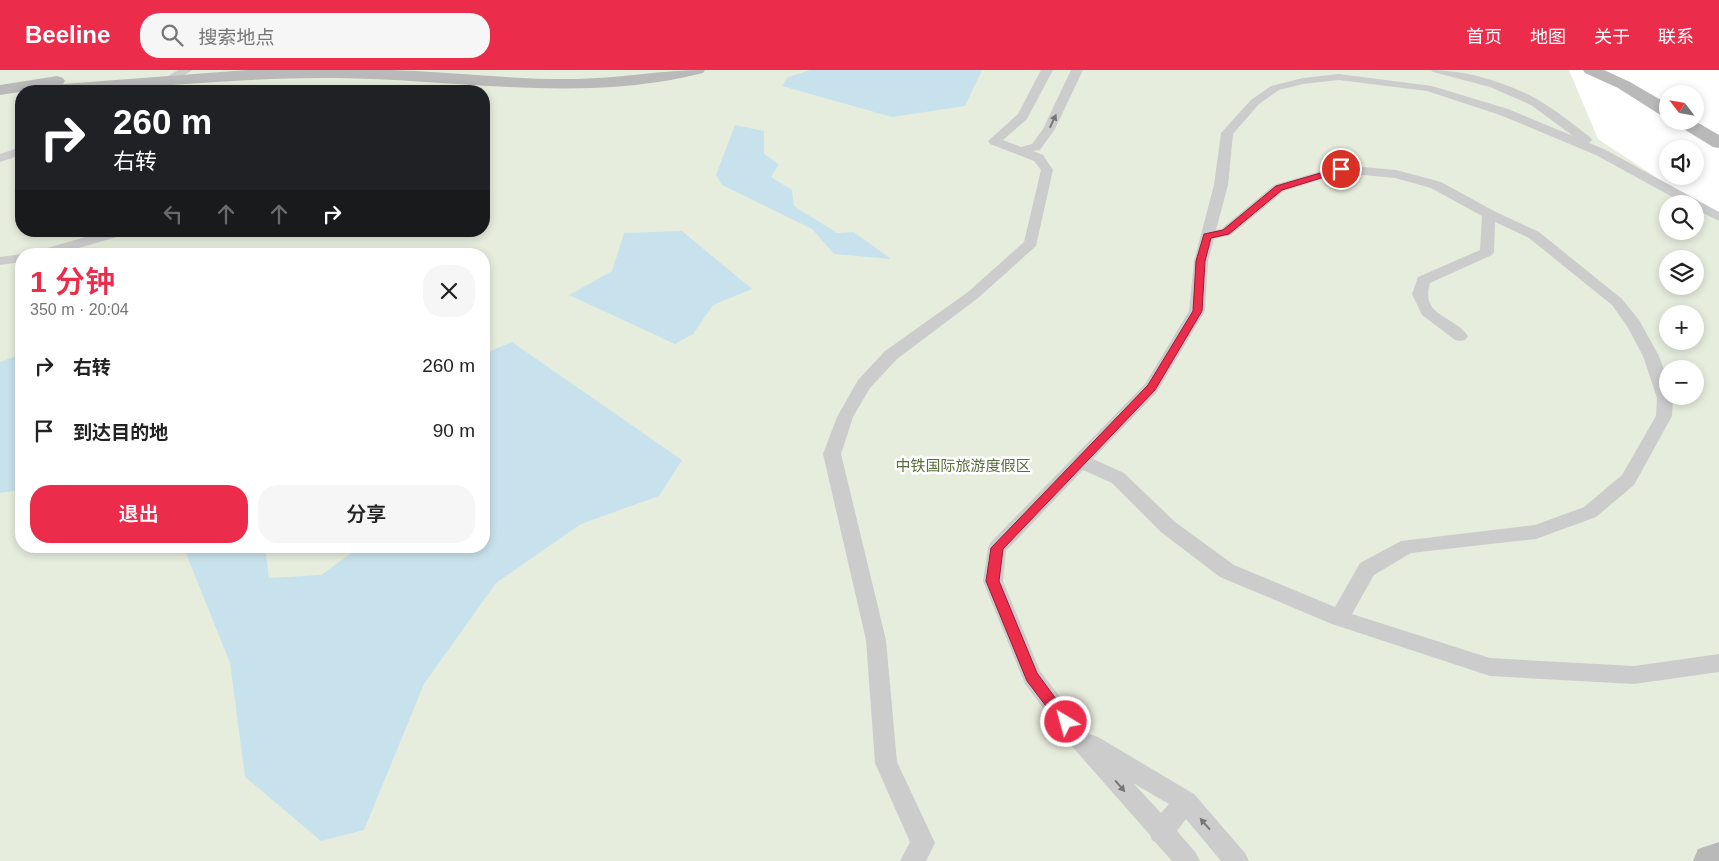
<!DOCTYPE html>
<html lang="zh">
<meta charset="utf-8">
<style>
:root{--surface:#fff;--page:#f6f6f6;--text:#222;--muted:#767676;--accent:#ec2c4b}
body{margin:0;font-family:Helvetica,"Noto Sans SC",sans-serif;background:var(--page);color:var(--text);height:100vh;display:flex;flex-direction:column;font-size:19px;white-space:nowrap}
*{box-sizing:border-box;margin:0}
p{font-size:16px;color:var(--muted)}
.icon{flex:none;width:28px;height:28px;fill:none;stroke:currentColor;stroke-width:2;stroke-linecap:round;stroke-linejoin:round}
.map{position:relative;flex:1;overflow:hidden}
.sheet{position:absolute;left:15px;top:178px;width:475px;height:305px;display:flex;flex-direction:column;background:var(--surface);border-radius:20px;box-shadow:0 2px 8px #0003}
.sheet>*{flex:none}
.hud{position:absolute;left:15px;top:15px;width:475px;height:152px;border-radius:20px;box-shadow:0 2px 8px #0003;background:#202124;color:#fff;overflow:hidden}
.needle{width:32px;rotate:301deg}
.buttons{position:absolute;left:1659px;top:15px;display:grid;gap:10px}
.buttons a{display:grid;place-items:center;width:45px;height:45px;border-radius:50%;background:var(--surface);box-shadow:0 2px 8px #0003;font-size:25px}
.pin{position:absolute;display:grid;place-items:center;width:42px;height:42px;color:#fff;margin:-21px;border:2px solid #fff;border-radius:50%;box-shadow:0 1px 5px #0007}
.me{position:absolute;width:55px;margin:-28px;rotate:323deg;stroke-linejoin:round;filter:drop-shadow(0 0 4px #0008)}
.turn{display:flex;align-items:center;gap:18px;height:105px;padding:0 15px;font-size:22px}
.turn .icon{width:65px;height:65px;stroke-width:2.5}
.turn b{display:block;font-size:35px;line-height:42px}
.lanes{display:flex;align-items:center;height:48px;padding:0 15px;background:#0003;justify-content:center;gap:25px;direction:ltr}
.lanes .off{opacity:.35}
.round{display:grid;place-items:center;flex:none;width:52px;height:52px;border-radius:20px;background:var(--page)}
.overview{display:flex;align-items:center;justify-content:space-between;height:85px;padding:0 15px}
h1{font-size:30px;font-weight:600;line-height:38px;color:var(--accent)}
.button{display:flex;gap:10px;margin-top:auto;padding:10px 15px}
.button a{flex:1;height:58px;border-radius:20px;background:var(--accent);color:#fff;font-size:20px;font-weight:600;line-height:58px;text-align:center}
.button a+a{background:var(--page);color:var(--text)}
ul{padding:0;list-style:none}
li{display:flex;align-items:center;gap:15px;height:65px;padding:0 15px}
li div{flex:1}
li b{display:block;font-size:19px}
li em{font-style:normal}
header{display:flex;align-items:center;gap:30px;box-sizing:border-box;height:70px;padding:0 25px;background:var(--accent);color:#fff}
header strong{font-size:24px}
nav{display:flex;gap:28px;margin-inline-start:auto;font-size:18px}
.search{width:350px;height:45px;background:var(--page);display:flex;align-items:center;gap:12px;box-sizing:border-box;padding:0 18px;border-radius:20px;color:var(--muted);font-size:19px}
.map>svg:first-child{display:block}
.green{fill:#e7eddd;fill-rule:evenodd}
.water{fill:#c8e2ed}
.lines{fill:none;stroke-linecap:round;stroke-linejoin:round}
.street{fill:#ccc;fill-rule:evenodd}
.secondary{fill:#b9b9b9;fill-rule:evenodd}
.oneway{fill:#767676}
.route{fill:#ec2c4b;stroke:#991d31}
.labels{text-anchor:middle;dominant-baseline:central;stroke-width:5;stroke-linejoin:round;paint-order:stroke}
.park-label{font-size:15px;fill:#576d3b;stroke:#fff}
</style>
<header>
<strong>Beeline</strong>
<div class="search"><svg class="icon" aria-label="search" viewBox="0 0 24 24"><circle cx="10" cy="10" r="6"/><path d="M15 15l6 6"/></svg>搜索地点</div>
<nav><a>首页</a><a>地图</a><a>关于</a><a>联系</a></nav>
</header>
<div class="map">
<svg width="1719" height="791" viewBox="0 0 1719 791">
<rect width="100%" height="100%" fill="#fff"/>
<path class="green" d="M0,0h1569l29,69 121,80v642h-1719zM21,21h463v140h-463zM1668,134h27v27h-27zM21,184h463v292h-463zM1668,189h27v27h-27zM1668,244h27v27h-27zM1668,299h27v27h-27z"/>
<g class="water">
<path d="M811,0h171l-17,36 -73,11 -110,-31 6,-9z"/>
<path d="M735,55l29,6v23l15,10 -8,13 21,13 2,16 43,27 17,-1 37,27 -57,-5 -22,-25 -90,-44 -6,-10z"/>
<path d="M682,161l70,58 -39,16 -20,29 -18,10 -106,-49 43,-24 12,-38z"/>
<path d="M512,272l170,118 -23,36 -78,28 -85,59 -72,101 -60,146 -43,11 -76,-64 -15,-114 -47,-117h82l4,32 52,-3 40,-29h123v-192z"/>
<path d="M21,284v136l-21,3v-131z"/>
</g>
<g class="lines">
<g class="street">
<path d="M178,0h15l-18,10h-8l-2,-2z"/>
<path d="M1041,0h12l-26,49 -24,21 18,7 11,-3 11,-15 28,-59h12l-28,59 -15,21 -7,1 10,4 10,15 -17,76 -58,52 -81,61 -27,29 -17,29 -12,37 45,186 11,122 38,81 -9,18h-26l10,-19 -35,-79 -9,-123 -43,-186 14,-37 21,-37 27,-29 83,-59 56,-50 17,-72 -7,-9 -44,-17 -2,-3 30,-27z"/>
<path d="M1431,0c36,0 78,13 109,31 17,10 34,24 50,36l2,3 -3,3 15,6 115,63v9l-24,-12v-5h-10l-89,-49 -96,-40 -73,-24 -88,-11 -36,4 -24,6 -20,14 -26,30 -5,51 -12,45 5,-1 53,-44 67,-20 55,5 45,12 53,29 45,21 83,67 17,21 20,36 9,25v15l5,2 -1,18 -38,69 -38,32 -60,22 -125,14 -37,22 -22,39 138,44 144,8 85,-12v18l-85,12 -144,-8 -158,-52 -112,-47 -59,-45 -49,-49 -29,-13 -77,81 -3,30 37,90 45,58 4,5 9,3 96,57 51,59 4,8h-28l-35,-42 -9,12 19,22 4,8h-28l-17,-19 -3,-2 -2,-5 -81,-92 -44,-59 -42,-103 5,-33 2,-5 155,-159 44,-73 5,-50 20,-76 7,-52 30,-33 20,-14 32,-8 36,-4 93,12 76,23 65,27 -42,-31 -41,-18 -57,-15zM1341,103l54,5 36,10 51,28 -2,34 -62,27 -6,17 10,21 33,25 5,1 5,-1 3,-4c-14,-21 -48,-19 -38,-53l62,-28 2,-3 1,-30 34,16 83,67 15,21 16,30 14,42 -1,18 -34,59 -38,32 -49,18 -134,16 -41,22 -25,44 -101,-42 -59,-43 -51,-49 -31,-14 64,-67 48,-81 3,-50 6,-22 17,-4 53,-44zM1133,713l36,21 -8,9z"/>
<path d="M21,77v8l-21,7v-8z"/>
<path d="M106,161h23l-2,3 -69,20h-23l2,-3z"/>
<path d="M21,184v8l-21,3v-8z"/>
</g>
<g class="secondary">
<path d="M247,0c48,0 97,0 144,0 62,2 124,10 186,9 43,-1 85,-9 128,-9l-2,3c-122,31 -246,6 -369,5 -101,-1 -201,13 -302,13l1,-1 -33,5v-10l57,-9 6,2 2,3 -2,3z"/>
<path d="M1583,0h21l26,12 38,22v13l-6,-1 -44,-28 -33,-15z"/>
<path d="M1675,51h20l24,14v13l-6,-1 -36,-22z"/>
<path d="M1719,772v19h-26l5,-12z"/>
</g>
</g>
<defs><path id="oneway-solid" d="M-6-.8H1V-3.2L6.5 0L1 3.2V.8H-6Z" transform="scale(1.25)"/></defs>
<g class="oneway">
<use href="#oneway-solid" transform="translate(1053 51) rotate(-65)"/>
<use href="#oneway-solid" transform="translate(1120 716) rotate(49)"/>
<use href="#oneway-solid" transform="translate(1205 754) rotate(-131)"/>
</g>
<path class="route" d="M1341,97l3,1v3l-62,19 -53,44 -18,4 -6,23 -3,50 -47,79 -152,159 -4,32 38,92 36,49 -2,4 -5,2 -5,-2 -34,-45 -41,-100 5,-33 157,-163 45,-74 3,-50 8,-27 19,-4 53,-44z"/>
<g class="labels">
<g class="park-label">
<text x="963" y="395">中铁国际旅游度假区</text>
</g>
</g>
</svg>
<div class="buttons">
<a><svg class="needle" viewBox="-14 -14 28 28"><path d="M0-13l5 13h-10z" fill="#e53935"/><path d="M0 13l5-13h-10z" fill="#767676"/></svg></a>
<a><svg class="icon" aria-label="sound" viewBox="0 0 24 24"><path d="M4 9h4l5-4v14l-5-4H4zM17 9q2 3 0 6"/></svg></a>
<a><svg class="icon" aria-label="search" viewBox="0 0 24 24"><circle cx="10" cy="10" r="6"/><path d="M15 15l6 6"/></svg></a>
<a><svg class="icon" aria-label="layers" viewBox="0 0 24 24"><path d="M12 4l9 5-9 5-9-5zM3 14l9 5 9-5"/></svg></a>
<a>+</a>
<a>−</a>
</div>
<div class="pin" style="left:1341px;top:99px;background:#d93025"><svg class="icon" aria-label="arrive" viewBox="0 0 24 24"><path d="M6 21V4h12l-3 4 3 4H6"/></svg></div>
<svg class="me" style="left:1066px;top:652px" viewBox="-20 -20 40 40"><circle r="17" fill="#ec2c4b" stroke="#fff" stroke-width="3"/><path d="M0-11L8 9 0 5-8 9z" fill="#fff"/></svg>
<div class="hud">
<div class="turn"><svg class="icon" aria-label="right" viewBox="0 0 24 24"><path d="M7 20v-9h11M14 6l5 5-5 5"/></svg><div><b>260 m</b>右转</div></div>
<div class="lanes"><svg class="icon off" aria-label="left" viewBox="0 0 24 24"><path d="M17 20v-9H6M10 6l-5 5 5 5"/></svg><svg class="icon off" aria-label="ahead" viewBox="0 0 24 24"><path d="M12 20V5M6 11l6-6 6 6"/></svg><svg class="icon off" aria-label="ahead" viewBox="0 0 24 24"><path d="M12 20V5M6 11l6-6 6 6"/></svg><svg class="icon" aria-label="right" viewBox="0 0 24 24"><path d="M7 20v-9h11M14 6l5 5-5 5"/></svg></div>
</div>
<section class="sheet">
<div class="overview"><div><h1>1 分钟</h1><p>350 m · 20:04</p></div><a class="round"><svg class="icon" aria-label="close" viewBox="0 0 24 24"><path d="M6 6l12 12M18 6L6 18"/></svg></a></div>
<ul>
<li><svg class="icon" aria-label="right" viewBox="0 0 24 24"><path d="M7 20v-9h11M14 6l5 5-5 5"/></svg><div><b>右转</b></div><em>260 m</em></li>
<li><svg class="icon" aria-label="arrive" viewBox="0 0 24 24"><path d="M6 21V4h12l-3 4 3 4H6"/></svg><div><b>到达目的地</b></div><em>90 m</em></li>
</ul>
<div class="button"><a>退出</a><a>分享</a></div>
</section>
</div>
